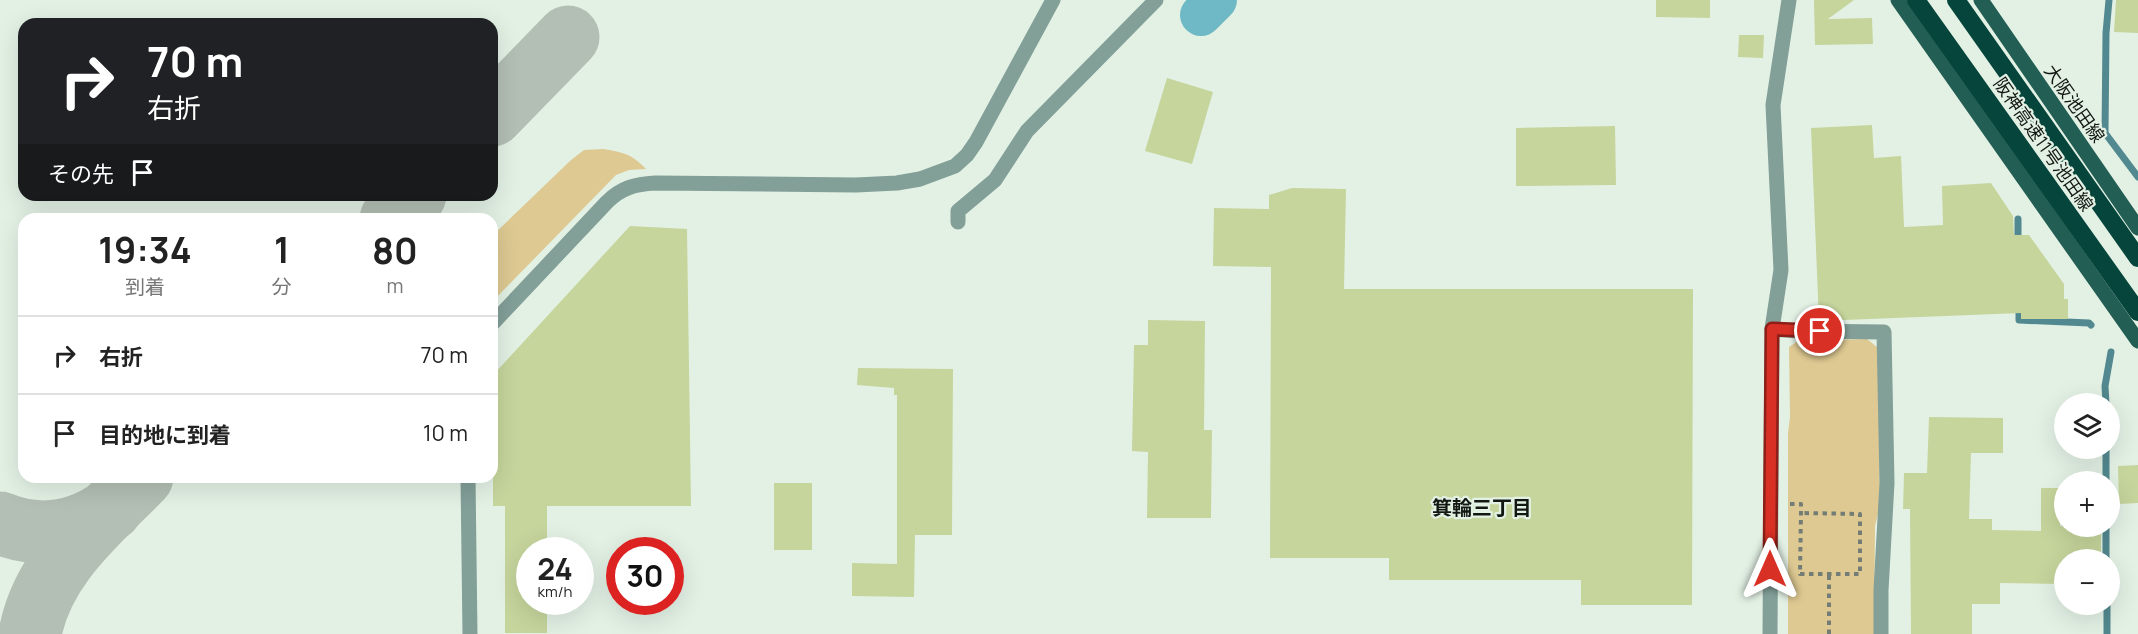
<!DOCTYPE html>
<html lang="ja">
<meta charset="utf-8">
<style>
:root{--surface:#fff;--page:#f6f6f6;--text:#222;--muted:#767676;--line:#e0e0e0}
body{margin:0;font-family:Manrope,"Noto Sans JP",sans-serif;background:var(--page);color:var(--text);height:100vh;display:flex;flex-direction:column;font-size:22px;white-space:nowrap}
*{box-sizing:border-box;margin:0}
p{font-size:20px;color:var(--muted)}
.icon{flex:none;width:33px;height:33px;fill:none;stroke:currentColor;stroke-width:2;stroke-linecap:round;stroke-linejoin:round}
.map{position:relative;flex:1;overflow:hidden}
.side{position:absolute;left:18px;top:213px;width:480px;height:270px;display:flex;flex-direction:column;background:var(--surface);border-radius:18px;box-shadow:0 6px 24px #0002}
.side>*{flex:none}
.hud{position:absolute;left:18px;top:18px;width:480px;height:183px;border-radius:18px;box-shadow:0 6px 24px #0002;background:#202124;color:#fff;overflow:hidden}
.buttons{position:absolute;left:2054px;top:393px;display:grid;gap:12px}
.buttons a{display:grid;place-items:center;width:66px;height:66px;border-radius:50%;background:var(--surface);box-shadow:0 6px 24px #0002;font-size:30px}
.speed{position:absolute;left:516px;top:537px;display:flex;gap:12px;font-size:30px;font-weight:700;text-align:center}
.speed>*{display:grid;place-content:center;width:78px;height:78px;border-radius:50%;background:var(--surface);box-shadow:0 6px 24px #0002;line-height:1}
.speed small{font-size:15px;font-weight:400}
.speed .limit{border:9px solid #d22;background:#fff;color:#111}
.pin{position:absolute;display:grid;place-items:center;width:51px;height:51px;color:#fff;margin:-26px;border:3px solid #fff;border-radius:50%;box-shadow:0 2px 6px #0007}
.me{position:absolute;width:66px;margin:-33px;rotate:0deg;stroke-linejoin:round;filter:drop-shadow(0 0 4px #0008)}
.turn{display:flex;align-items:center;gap:21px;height:126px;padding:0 30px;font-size:27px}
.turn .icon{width:78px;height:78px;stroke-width:2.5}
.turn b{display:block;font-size:42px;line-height:51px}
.then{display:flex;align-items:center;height:57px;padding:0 30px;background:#0003;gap:12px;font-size:22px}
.eta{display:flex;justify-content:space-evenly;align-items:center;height:102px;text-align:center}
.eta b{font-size:36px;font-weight:700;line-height:42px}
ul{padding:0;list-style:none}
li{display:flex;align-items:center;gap:18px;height:78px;padding:0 30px;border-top:2px solid var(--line)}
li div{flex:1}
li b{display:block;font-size:22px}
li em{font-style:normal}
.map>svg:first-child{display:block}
.green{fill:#dec992}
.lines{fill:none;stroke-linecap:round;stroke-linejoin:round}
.stream{stroke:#52888f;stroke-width:7}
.river{stroke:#6eb9c5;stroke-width:42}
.taxiway{stroke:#b3bfb4;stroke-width:63}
.building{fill:#c6d59c}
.path{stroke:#747d75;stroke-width:4;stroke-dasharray:4.5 4.5;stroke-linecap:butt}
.minor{stroke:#829f98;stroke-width:15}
.major{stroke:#225e53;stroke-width:15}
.highway{stroke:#06453b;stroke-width:18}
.route-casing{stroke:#8d1f18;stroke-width:15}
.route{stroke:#d93025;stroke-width:10}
.labels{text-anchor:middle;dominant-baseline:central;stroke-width:4.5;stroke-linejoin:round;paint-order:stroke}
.street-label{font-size:18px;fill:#121712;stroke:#e3f1e5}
.neighbourhood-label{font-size:20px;font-weight:bold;fill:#121712;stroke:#e3f1e5}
</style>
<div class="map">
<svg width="2138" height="634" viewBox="0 0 2138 634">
<rect width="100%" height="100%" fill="#e3f1e5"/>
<g class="green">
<path d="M603,149c19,3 29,5 43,20l-17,1 -13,5 -124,127v-66l79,-76 13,-10z"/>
<path d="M1867,339l11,9 2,157 -5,21 -1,108h-86v-201l2,-16 -1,-70 9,-6z"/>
</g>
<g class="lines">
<g class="stream">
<path d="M2109,0l-3,33 -1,100 33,44"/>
<path d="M2018,219v25"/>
<path d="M2019,306v14l70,3 2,2"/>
<path d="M2106,404l-1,-18 6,-34"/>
<path d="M2106,482v-34"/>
<path d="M2106,526v34"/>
<path d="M2107,604v30"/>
</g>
<path class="river" d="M1201,15l15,-15"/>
<g class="taxiway">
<path d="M492,115l76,-78"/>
<path d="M391,219l24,-24"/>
<path d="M0,523c39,16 77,10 111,-14"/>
<path d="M30,634c12,-67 67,-111 112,-157"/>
</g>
</g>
<g class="building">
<path d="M1656,0h54v18l-54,-1z"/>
<path d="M1814,0h40l-26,19 44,-1 1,26 -58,1z"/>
<path d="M2116,0h22v33l-24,-1z"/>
<path d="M1739,35h25l-1,23 -25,-1z"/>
<path d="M1167,78l46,14 -21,72 -47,-13z"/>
<path d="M1872,125l2,33 27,-2 3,71 39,-2 -1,-39 49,-3 22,33 1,19h15l35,49v15h4v20h-47v-6l-202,8 -8,-193z"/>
<path d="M1615,126l1,59 -100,1v-58z"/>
<path d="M1292,188l54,1 -2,100h349l-1,316h-111v-25h-192v-22h-119l1,-291 -58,-1 1,-58 55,1v-14z"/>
<path d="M630,226l57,3 4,277h-144v44h-17v52h17v31h-42v-127h-12v-131z"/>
<path d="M1148,320l57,1 -1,109h8l-1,88h-64l1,-66 -16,-1 2,-106h14z"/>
<path d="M858,368l95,1 -1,166h-37l-1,62 -62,-1v-33l45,1v-169h-3v-7l-37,-3z"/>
<path d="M1929,417l74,1v35h-32l-2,66h23v11l49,1v-43h18l1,38h41v34h-37v24l-64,-1v21h-28v30h-61l-1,-125h-7l1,-36h23z"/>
<path d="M2138,465v38l-19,1 -1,-38z"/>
<rect x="774" y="483" width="38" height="67"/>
</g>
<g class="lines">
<g class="path">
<path d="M1790,504h11v9l-1,61h60v-60l-59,-1"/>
<path d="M1829,634v-60"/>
</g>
<g class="minor">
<path d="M958,222v-11l37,-31 32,-49 129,-131"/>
<path d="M492,324l115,-122c14,-14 28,-18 48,-19l201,2 41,-2 23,-4 35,-13 12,-11 9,-13 77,-142"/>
<path d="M1772,329l26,2 86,1 3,151 -6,107v44"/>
<path d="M468,477l2,157"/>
<path d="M1770,634l2,-305 9,-59 -8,-165 16,-105"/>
</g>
<g class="major">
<path d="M1898,0l240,341"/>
<path d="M1981,0l157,228"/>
</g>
<g class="highway">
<path d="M1916,0l222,312"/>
<path d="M1956,0l182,258"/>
</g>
</g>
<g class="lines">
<defs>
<path id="route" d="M1770,569l2,-240 48,2"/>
</defs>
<use href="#route" class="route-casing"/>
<use href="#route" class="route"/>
</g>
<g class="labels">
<g class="street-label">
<text transform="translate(2075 103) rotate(55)">大阪池田線</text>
<text transform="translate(2044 144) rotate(55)">阪神高速11号池田線</text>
</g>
<g class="neighbourhood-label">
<text x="1482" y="507">箕輪三丁目</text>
</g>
</g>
</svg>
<div class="buttons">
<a><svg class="icon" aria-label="layers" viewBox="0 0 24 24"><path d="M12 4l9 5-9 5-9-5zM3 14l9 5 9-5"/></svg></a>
<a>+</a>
<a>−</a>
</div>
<div class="speed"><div>24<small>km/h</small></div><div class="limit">30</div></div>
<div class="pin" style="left:1820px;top:331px;background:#d93025"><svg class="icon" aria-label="arrive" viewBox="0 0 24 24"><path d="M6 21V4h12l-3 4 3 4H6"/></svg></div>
<svg class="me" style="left:1770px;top:569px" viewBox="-20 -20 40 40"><path d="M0-17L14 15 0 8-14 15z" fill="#d93025" stroke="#fff" stroke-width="4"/></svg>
<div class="hud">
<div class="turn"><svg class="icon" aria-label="right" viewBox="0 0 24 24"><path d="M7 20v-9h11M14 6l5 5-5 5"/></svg><div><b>70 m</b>右折</div></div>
<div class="then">その先<svg class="icon" aria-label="arrive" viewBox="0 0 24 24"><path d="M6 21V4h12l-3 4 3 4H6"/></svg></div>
</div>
<section class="side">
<div class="eta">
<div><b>19:34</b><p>到着</p></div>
<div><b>1</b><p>分</p></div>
<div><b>80</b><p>m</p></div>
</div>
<ul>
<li><svg class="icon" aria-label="right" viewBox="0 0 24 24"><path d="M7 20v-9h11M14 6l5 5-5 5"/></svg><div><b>右折</b></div><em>70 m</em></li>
<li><svg class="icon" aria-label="arrive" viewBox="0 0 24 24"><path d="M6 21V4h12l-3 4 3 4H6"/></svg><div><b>目的地に到着</b></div><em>10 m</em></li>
</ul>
</section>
</div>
